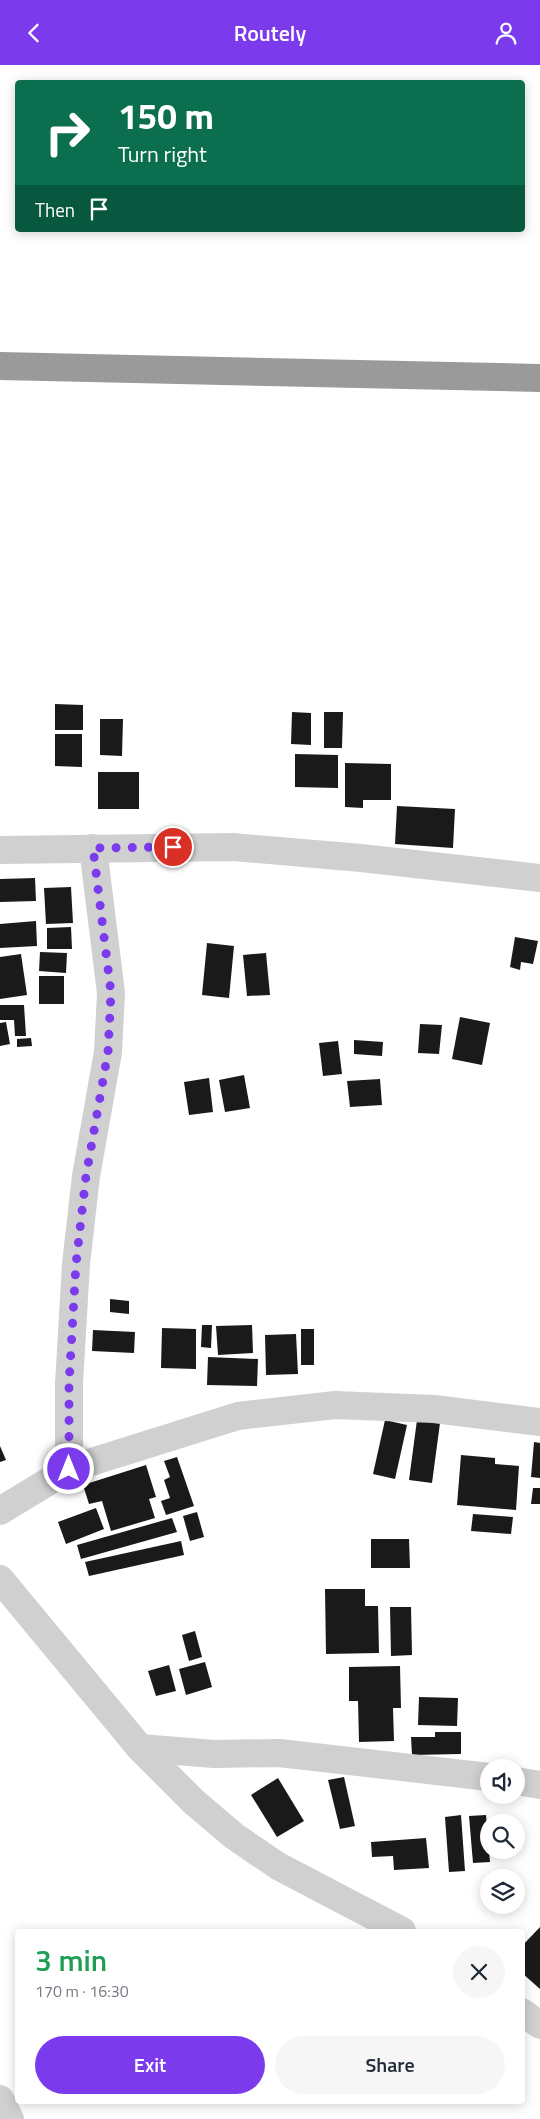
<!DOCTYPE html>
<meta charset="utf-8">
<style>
:root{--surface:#fff;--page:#f6f6f7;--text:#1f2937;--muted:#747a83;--accent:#7c3aed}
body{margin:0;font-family:"Titillium Web",sans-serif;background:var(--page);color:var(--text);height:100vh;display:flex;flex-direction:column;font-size:19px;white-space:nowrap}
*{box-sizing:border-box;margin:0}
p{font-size:16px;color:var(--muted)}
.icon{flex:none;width:28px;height:28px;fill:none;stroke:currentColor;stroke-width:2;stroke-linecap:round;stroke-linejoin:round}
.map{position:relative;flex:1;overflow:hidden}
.details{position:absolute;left:15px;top:1864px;width:510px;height:175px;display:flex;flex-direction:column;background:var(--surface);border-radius:5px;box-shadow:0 2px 12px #0003}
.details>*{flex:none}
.top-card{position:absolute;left:15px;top:15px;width:510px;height:152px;border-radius:5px;box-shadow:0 2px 12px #0003;background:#0b6e4f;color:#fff;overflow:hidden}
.controls{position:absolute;left:480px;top:1694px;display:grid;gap:10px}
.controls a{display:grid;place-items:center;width:45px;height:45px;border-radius:50%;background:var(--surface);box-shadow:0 2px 12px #0003;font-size:25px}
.pin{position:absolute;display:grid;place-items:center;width:42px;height:42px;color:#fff;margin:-21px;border:2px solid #fff;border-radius:50%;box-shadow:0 1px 5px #0007}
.me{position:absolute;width:55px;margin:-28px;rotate:0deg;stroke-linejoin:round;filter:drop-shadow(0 0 4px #0008)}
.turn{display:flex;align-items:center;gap:18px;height:105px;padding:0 20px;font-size:22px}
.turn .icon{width:65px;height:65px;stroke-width:2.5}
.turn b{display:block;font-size:35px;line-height:42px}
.then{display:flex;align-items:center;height:48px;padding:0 20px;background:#0003;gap:10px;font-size:19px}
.round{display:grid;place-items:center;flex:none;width:52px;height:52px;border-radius:26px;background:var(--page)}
.head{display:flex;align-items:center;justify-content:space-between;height:85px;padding:0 20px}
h1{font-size:30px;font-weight:600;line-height:38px;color:#1e9e55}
.action{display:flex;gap:10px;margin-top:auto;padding:10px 20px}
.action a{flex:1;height:58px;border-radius:30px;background:var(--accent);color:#fff;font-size:20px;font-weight:600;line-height:58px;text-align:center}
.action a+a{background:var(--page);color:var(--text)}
header{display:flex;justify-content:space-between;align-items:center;height:65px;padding:0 20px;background:var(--accent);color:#fff;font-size:22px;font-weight:600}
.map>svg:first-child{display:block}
.building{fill:#1a1a1a}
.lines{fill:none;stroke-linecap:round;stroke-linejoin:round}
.minor{stroke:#d0d0d0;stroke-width:28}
.highway{stroke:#9a9a9a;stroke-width:28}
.route{stroke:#7c3aed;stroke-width:9;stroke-dasharray:0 16.2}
</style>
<header><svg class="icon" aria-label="back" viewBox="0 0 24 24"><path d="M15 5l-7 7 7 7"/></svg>Routely<svg class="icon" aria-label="person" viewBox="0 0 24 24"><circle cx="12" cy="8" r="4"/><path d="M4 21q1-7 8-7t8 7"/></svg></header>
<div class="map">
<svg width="540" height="2054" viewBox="0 0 540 2054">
<rect width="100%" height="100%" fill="#fff"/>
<g class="building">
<path d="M55,639l28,1v25h-28z"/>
<path d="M292,647l19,1v32l-20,-1z"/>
<path d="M324,647h19l-1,36h-18z"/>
<path d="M100,654h23l-1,37 -22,-1z"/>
<path d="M55,669h27v33l-27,-1z"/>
<path d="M295,689l43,1v33l-43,-1z"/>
<path d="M345,698l46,1v36h-28v8l-18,-1z"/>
<rect x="98" y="707" width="41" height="37"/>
<path d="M397,741l58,3 -2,39 -58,-4z"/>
<path d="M35,813l1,23 -36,1v-23z"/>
<path d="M71,822l2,36 -27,1 -2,-36z"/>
<path d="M36,856l1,25 -37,2v-24z"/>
<path d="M71,862l1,22h-25v-21z"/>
<path d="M515,872l23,4 -5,23 -12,-2 -1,8 -10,-3z"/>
<path d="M207,878l27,3 -5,52 -27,-3z"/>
<path d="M40,887l27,1 -1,20 -27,-2z"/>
<path d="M266,888l4,42 -23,1 -4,-41z"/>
<path d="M21,889l6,41 -27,4v-42z"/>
<rect x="39" y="911" width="25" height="28"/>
<path d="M0,940h24l2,31h-11l-1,-16h-14z"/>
<path d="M460,952l30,6 -8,42 -30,-6z"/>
<path d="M6,957l4,22 -10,2v-23z"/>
<path d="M420,959l22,1 -3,29 -21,-1z"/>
<path d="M31,973l1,8 -15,1v-8z"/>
<path d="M354,975l29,2 -1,14 -28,-2z"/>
<path d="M338,976l4,33 -19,2 -4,-33z"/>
<path d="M244,1010l6,33 -25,4 -6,-32z"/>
<path d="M209,1013l4,34 -24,3 -5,-33z"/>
<path d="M380,1014l2,26 -32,2 -3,-26z"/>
<path d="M110,1234l19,2v13l-19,-2z"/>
<path d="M202,1260h10l-1,23 -10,-1z"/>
<path d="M252,1260l1,28 -35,2 -2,-29z"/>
<path d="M162,1263l34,1v40l-35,-1z"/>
<rect x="301" y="1264" width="13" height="36"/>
<path d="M93,1265l42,2 -1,21 -42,-2z"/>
<path d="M296,1269l2,40 -32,1 -1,-40z"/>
<path d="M208,1292l50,2 -1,27 -50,-1z"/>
<path d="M385,1355l22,5 -12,54 -22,-5z"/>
<path d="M417,1355l23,3 -8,60 -23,-3z"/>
<path d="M534,1377l6,1v35l-9,-1z"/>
<path d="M0,1381l6,14 -6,2z"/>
<path d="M461,1390l34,3v6l24,2 -3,44 -59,-5z"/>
<path d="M177,1392l17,49 -28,9 -5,-14 9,-3 -6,-18 6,-3 -6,-16z"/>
<path d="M146,1400l10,32 -7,2 6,19 -44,13 -9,-30 -13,3 -6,-19z"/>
<path d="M533,1423h7v16h-9z"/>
<path d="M96,1443l8,21 -38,15 -8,-22z"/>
<path d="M197,1447l7,25 -14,4 -7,-25z"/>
<path d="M473,1449l40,3 -2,17 -40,-3z"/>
<path d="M172,1453l5,14 -96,27 -4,-14z"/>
<path d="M371,1474h38l1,29h-39z"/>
<path d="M181,1476l3,14 -95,21 -4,-14z"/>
<path d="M325,1524h40v17h13l1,47 -53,1z"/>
<path d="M390,1542h21l1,48 -21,1z"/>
<path d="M195,1566l7,26 -13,4 -7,-26z"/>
<path d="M205,1597l7,25 -26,8 -7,-26z"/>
<path d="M169,1600l7,26 -20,5 -8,-25z"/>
<path d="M400,1601l1,42h-8l1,33 -35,1 -1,-41h-9v-34z"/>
<path d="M419,1632l39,1 -1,28 -39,-1z"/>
<path d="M435,1667h26v22l-49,1 -1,-18h24z"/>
<path d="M344,1712l11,49 -15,3 -12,-49z"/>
<path d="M278,1713l26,43 -27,16 -26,-42z"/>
<path d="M461,1750l4,56 -16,1 -4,-55z"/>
<path d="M486,1750l4,47 -17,1 -4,-47z"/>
<path d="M426,1773l3,30 -35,2 -1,-14 -21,1 -1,-15z"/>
<path d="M540,1862v62l-18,-16v-27z"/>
</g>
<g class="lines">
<g class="minor">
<path d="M0,785l233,-3 128,11 179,20"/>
<path d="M69,1404v-85l7,-120 10,-88 22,-124 3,-59 -18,-145"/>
<path d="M0,1446l69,-42 169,-53 97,-11 99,4 106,13"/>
<path d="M0,1514l140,169 54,54 40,34 44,30 124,65"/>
<path d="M140,1683l74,6 65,-1 210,24"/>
<path d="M516,1716l24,4"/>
<path d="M522,1947l18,13"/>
<path d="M0,2034l10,20"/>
</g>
<path class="highway" d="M0,301l540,12"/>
</g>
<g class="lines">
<path class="route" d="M69,1404v-85l7,-120 10,-88 22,-124 3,-59 -18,-145 80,-1"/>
</g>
</svg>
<div class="controls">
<a><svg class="icon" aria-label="sound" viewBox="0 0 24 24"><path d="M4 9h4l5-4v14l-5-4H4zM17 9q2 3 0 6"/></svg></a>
<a><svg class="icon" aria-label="search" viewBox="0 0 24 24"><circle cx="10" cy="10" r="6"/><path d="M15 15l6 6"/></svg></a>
<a><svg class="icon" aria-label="layers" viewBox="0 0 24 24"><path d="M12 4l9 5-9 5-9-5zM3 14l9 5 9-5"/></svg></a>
</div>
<div class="pin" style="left:173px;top:782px;background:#d93025"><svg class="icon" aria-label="arrive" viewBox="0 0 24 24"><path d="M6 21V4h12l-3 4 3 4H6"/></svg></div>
<svg class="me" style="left:69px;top:1404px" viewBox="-20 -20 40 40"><circle r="17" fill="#7c3aed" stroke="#fff" stroke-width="3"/><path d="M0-11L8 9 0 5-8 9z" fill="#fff"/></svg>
<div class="top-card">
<div class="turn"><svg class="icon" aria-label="right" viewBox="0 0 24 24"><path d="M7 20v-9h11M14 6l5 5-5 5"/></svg><div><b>150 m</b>Turn right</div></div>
<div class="then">Then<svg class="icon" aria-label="arrive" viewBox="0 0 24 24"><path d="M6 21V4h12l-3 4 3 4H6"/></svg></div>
</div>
<section class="details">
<div class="head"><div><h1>3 min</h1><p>170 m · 16:30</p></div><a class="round"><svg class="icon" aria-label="close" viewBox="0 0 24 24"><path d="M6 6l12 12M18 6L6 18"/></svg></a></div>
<div class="action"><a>Exit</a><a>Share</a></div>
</section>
</div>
